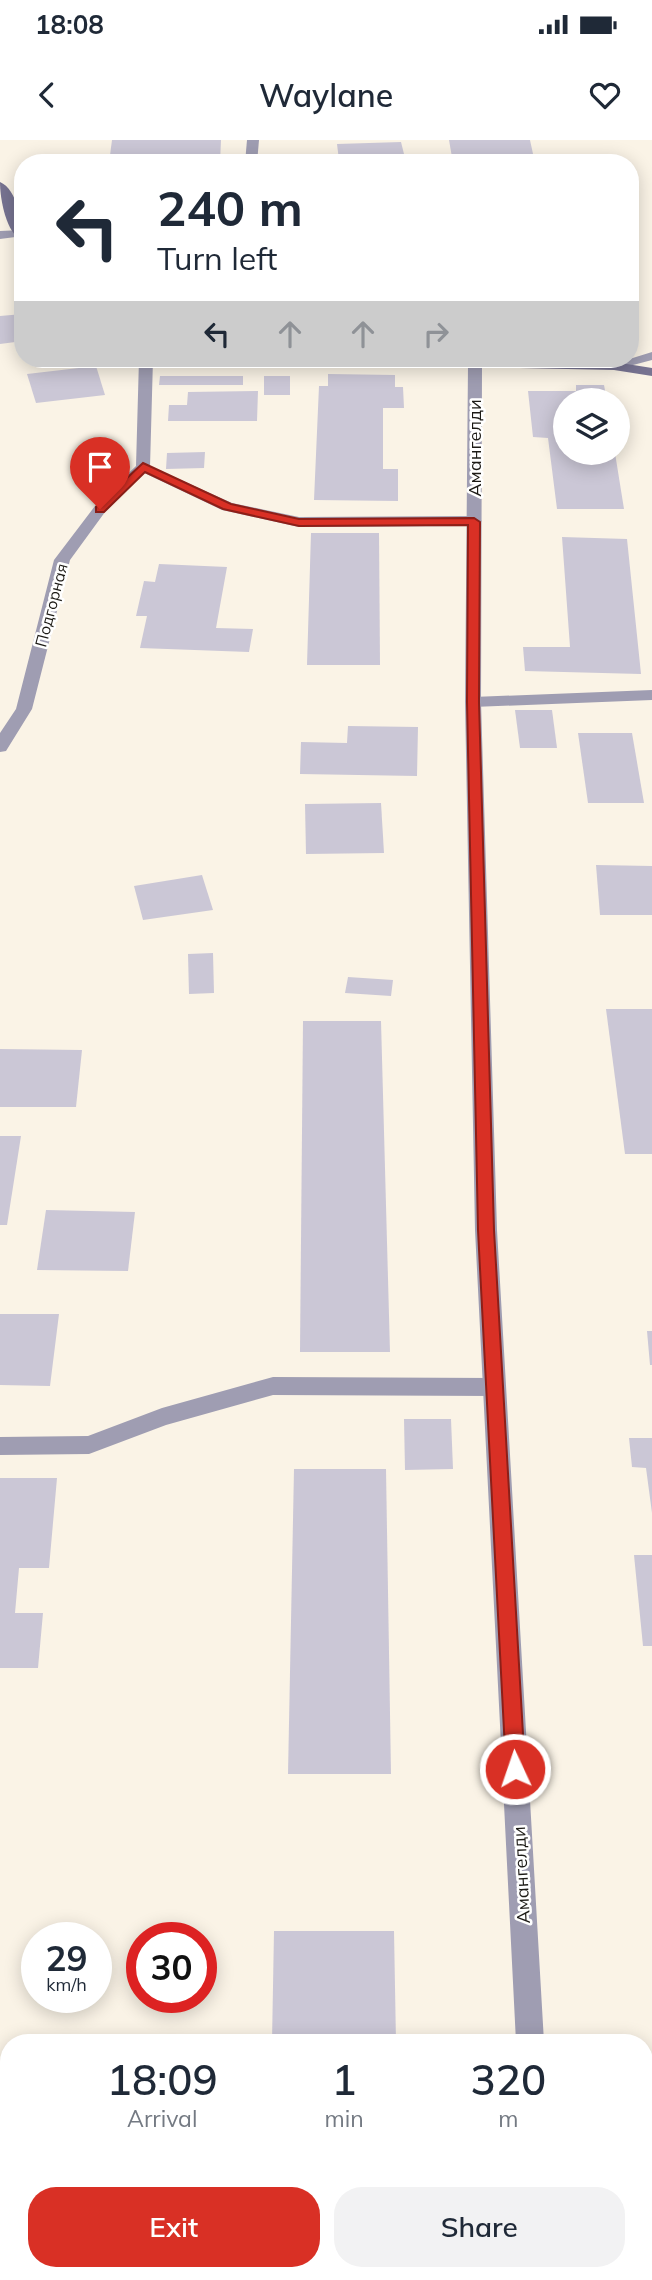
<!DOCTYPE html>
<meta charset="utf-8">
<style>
:root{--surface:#fff;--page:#f2f2f3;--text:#1f2937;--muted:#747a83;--accent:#d93025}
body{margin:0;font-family:Mulish,sans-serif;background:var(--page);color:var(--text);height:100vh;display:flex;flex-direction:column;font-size:26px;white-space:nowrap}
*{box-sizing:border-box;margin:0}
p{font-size:23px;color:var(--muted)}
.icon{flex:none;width:38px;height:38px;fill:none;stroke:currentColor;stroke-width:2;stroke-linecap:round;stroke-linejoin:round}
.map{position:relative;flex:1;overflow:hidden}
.side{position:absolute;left:0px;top:1894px;width:653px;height:247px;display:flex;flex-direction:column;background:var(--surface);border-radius:28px 28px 0 0;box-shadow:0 4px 18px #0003}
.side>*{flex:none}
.banner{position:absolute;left:14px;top:14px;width:625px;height:214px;border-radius:28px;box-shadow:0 4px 18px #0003;background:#fff;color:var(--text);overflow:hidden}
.fabs{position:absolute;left:553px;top:248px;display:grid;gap:14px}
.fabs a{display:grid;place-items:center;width:77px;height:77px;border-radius:50%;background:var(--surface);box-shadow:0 4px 18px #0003;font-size:35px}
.speed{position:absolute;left:21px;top:1782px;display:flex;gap:14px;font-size:35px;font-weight:700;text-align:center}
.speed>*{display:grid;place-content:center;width:91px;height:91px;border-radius:50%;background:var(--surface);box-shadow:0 4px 18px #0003;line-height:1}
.speed small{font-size:18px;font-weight:400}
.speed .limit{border:10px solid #d22;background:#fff;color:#111}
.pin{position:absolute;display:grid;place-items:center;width:60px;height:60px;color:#fff;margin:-72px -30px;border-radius:50% 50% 50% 0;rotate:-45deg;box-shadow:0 0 7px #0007}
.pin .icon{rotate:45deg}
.me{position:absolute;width:77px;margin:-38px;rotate:357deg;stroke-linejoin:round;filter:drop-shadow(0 0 5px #0008)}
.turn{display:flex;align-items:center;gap:24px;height:147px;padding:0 28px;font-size:32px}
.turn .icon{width:91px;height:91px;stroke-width:2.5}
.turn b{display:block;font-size:49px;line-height:60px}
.lanes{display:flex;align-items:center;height:66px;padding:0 28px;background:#0003;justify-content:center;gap:35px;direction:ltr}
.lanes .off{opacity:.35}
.eta{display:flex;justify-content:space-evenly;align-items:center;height:119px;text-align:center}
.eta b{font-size:42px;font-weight:600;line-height:49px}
.action{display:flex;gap:14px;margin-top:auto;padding:14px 28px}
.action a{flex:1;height:80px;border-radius:28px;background:var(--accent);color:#fff;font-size:28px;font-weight:600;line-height:80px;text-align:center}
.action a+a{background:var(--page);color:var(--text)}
.status{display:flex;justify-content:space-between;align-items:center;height:49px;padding:0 35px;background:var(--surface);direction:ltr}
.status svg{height:19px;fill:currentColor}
header{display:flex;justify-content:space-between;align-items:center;height:91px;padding:0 28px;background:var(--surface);font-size:32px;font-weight:600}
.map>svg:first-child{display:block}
.building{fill:#cbc7d6}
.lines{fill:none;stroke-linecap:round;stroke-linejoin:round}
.lane{fill:#9f9db2;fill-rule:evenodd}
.street{fill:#9f9db2;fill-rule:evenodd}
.secondary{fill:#777391;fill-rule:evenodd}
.route{fill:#d93025;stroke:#8d1f18;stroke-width:2}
.labels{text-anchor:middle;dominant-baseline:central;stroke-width:5;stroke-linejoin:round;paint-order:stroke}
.far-street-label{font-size:16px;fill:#1c1a15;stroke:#fff}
.street-label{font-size:18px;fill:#1c1a15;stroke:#fff}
</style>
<div class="status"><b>18:08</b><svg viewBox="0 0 49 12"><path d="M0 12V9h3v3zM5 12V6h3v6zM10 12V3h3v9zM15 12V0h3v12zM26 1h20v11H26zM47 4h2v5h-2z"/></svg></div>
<header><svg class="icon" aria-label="back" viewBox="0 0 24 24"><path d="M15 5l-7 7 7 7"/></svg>Waylane<svg class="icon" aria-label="heart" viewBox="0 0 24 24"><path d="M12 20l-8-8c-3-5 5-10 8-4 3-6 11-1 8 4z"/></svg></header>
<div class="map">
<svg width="652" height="2140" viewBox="0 0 652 2140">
<rect width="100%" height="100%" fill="#faf3e6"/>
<g class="building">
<path d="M112,0h109l-1,23h-111z"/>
<path d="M449,0h81l5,23h-82z"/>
<path d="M401,2l4,16 -66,2 -2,-16z"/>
<path d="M23,174v27l-23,3v-28z"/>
<path d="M96,226l9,29 -69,8 -9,-29z"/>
<path d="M328,234l67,1v12h8l1,21h-21v61h15v32l-84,-1 5,-114h9z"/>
<path d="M160,236h83v9h-84z"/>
<rect x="264" y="236" width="26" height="19"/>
<path d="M576,245h28l3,16h-42v52h50l9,56h-67l-9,-71 -15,-1 -5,-46h48z"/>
<path d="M258,251l-1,30h-89l1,-16h18l1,-13z"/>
<path d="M205,312l-1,16 -38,1 1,-16z"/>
<path d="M311,393h68l1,132h-73z"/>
<path d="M562,397l65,2 14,135 -116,-3 -2,-24h47z"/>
<path d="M159,424l68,3 -11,61 37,1 -4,23 -109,-4 7,-32h-11l8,-35 11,1z"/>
<path d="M515,570h37l5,38h-37z"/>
<path d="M348,586l70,1 -1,49 -117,-2 1,-32 46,1z"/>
<path d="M578,593h54l12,70h-56z"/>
<path d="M381,663l3,50 -78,1 -1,-50z"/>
<path d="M596,725l56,1v49h-52z"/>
<path d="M202,735l11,35 -70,10 -9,-34z"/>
<path d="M213,813l1,40 -25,1 -1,-40z"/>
<path d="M348,837l45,3 -2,16 -46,-3z"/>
<path d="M606,869h46v145h-27z"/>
<path d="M303,881h78l9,331h-90z"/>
<path d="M0,909l82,1 -6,57h-76z"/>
<path d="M0,996h21l-14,89h-7z"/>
<path d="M46,1070l89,2 -7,59 -91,-1z"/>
<path d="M0,1174h59l-9,72 -50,-1z"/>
<path d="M647,1191h5v34h-2z"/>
<path d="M404,1279h47l2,50 -48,1z"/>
<path d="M629,1298h23v75l-6,-45 -14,-1z"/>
<path d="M294,1329h92l5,305h-103z"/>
<path d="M0,1338h57l-8,90h-30l-4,45h28l-5,55h-38z"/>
<path d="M634,1415h18v91h-9z"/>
<path d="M274,1791h120l2,111h-124z"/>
<path d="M0,2076h9v56h92l-1,8h-100z"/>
<path d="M268,2132h133v8h-134z"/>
</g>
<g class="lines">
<g class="lane">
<path d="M247,0h12l-2,23h-12z"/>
<path d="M652,212v8l-38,10 -7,-4z"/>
<path d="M143,323l89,40 67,14 175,-1 8,5 -8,5 -175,1 -77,-17 -84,-40 -2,-3z"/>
<path d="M652,550v10l-179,7 -8,-5 8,-5z"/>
<path d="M273,1237l221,1 8,3 3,6 -3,6 -8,3 -221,-1 -107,30 -77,29 -89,1v-18l88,-1 74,-28z"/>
</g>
<g class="street">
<path d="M23,90v6l-23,3v-8z"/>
<path d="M139,219h14l-3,108 -45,45 -35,48 -38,149 -26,42 -6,1v-19l16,-24 38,-149 41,-54 41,-40z"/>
<path d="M475,221l7,4 -1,337 16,528 47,812h-28l-41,-812 -10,-528 3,-337z"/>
<path d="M528,2132h30l1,8h-30z"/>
</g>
<g class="secondary">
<path d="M0,42c17,7 23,42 23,59 -17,-7 -23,-42 -23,-59z"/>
<path d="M283,219l331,3 38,6v8l-38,-6 -324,-7z"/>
</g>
</g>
<path class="route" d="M143,323l88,41 68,15 175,-1 6,4 -1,180 15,528 31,539 -3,6 -7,3 -6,-3 -3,-6 -28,-539 -11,-528 1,-177 -169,1 -76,-17 -78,-37 -41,40h-8v-5z"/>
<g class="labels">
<g class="far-street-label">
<text transform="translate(51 465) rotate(-75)">Подгорная</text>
</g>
<g class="street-label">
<text transform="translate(474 308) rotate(-90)">Амангелди</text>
<text transform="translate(521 1735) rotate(-93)">Амангелди</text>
</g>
</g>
</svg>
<div class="fabs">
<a><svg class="icon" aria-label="layers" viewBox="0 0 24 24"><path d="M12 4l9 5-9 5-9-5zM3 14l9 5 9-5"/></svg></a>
</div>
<div class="speed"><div>29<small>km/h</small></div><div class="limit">30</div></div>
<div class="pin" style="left:100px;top:369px;background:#d93025"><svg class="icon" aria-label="arrive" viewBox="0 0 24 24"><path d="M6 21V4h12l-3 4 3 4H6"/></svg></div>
<svg class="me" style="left:515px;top:1629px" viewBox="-20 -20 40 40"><circle r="17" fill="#d93025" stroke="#fff" stroke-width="3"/><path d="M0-11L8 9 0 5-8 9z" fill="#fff"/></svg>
<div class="banner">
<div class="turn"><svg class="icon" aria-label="left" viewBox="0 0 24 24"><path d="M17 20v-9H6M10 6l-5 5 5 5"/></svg><div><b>240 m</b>Turn left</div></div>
<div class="lanes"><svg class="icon" aria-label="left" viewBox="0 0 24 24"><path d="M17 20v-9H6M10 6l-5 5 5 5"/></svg><svg class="icon off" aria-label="ahead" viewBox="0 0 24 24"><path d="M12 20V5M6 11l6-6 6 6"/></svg><svg class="icon off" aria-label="ahead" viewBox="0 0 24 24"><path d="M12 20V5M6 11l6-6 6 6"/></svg><svg class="icon off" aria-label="right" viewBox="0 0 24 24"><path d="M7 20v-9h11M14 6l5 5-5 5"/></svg></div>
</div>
<section class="side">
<div class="eta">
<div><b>18:09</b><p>Arrival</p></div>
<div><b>1</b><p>min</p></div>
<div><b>320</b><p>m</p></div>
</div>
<div class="action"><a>Exit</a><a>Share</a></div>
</section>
</div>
